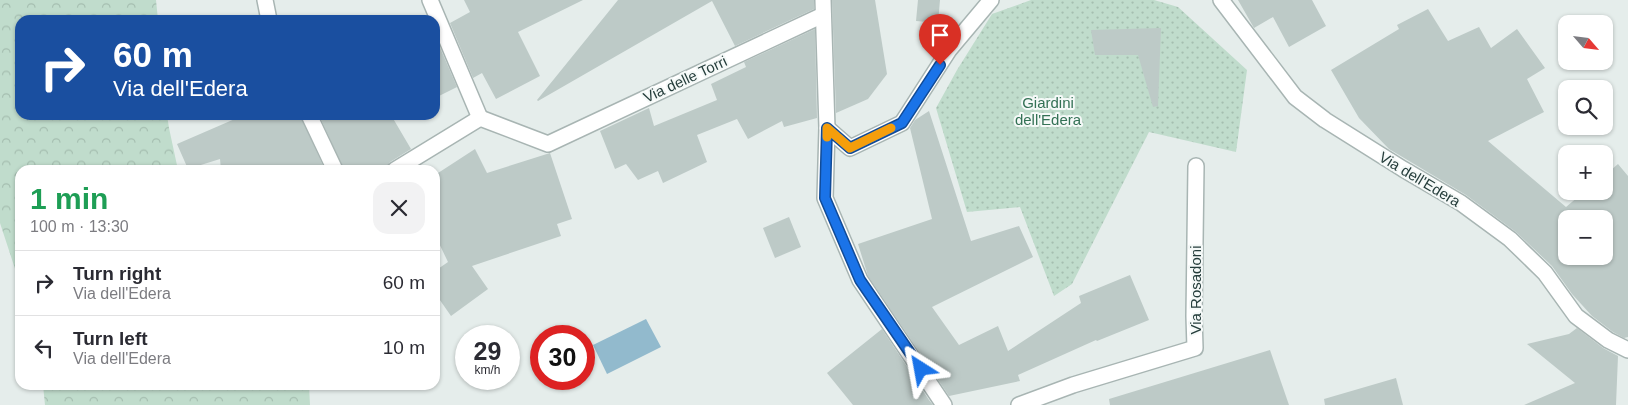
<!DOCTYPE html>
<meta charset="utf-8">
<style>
:root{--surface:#fff;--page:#f2f2f3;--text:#2b2b33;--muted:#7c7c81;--line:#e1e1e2}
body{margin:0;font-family:Arial,sans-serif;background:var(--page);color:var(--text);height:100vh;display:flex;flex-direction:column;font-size:19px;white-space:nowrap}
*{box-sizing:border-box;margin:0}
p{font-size:16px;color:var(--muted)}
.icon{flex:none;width:28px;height:28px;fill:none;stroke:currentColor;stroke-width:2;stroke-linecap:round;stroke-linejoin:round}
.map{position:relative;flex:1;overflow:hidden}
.panel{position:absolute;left:15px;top:165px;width:425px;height:225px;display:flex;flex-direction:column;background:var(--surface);border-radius:15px;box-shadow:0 1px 4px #0004}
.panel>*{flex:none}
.top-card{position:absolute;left:15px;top:15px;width:425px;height:105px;border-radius:15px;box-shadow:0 1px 4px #0004;background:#1a4fa0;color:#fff;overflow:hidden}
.needle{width:32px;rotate:118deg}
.buttons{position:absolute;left:1558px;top:15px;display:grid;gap:10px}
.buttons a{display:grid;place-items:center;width:55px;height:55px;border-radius:10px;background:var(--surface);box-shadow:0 1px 4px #0004;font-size:25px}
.speed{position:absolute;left:455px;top:325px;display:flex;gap:10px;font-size:25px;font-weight:700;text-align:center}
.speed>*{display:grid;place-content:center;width:65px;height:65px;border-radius:50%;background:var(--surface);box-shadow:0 1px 4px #0004;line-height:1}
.speed small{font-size:12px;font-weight:400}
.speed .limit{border:8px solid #d22;background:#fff;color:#111}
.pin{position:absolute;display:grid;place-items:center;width:42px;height:42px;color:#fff;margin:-51px -21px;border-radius:50% 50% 50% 0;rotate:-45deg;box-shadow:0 0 5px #0007}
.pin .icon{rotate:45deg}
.me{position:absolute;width:55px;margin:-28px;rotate:326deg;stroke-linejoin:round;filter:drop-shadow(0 0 4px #0008)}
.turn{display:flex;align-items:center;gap:18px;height:105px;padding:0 15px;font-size:22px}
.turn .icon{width:65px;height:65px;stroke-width:2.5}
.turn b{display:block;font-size:35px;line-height:42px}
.round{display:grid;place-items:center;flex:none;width:52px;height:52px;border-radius:15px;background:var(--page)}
.headline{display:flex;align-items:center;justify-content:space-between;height:85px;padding:0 15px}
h1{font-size:30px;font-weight:600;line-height:38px;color:#1e9e55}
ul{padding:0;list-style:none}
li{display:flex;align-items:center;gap:15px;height:65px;padding:0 15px;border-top:1px solid var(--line)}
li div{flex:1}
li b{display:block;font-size:19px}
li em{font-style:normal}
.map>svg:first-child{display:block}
.forest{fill:url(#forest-crowns)}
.park{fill:url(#park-dots)}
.water{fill:#92bacd}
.building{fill:#bdcac7;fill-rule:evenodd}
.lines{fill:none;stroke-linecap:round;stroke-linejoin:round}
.minor-casing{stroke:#a8b5b3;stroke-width:18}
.minor{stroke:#fff;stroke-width:15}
.route-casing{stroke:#114b97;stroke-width:12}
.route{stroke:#1a73e8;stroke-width:9}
.slow{stroke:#f59e0b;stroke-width:9}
.labels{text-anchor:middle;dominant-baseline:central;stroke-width:4;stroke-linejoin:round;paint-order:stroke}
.street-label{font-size:15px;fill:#253d3b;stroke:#f5f9f8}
.park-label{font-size:15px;fill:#337155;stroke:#f5f9f8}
</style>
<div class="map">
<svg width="1628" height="405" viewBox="0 0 1628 405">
<defs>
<pattern id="forest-crowns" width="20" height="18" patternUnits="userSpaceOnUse" patternTransform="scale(1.25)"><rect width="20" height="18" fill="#c0dccc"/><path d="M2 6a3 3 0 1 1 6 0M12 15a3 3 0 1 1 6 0" fill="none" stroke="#a5beb0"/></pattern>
<pattern id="park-dots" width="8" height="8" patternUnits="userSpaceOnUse" patternTransform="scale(1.25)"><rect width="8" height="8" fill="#c0dccc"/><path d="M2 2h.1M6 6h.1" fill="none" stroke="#a5beb0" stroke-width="1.8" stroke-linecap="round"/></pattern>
</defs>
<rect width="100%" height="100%" fill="#e5edeb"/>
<g class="forest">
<path d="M0,0h156l2,20h-138v95h147l2,13 9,42h-158v114l-20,-61z"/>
<path d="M43,385h266l1,20h-265z"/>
</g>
<path class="park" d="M1031,0h123l24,7 69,63 -11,82 -87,-20 -77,152 -18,12 -34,-89 -53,5 -31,-104 21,-38 35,-56z"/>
<path class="water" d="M646,319l15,28 -54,27 -14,-29z"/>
<g class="building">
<path d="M464,0h119l-65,32 22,44 -44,23 -14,-26 -9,5 -23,-55 20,-11z"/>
<path d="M618,0h196v9l-79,37 -23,-45 -174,100 -1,-1z"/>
<path d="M832,0h43l12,74 -19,25 -32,14z"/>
<path d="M918,0h22l-2,23 -22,-2z"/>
<path d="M1238,0h74l14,26 -37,21 -16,-30 -19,11z"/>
<path d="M1428,9l20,32 31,-14 12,21 26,-19 28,39 -18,11 17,33 -56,29 78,66 19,-16h19v-15l14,-12 10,12v161l-4,1 -11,-6 -21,-16 -20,-22 -20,-28 -36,-34 -50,-37 -77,-46 -30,-31 -28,-48 68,-41 -2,-4zM1566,219h38v37h-38z"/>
<path d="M1161,28l-3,78 -5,1 -15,-52h-43l-4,-25z"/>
<path d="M815,29l2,89 -33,9 -2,-6 -34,18 -11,-20 -40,16 10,27 -44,21 -5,-12 -20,9 -12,-16 -11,5 -15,-38 49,-23 5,18 63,-26 -6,-16 35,-17 -2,-5z"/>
<path d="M435,36l22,51 -22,11z"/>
<path d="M929,111l42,130 48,-15 14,31 -101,50 27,38 39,-19 10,25 73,-48 -2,-7 51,-21 19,45 -52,21 -1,-1 -78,35 2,6 -71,15 -81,-120 -10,-32 74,-25 -22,-91 5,-8z"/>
<path d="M244,115h56l25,55h-104l-1,-11 -32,10 -11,-25z"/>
<path d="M319,115h72l20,34 -21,13 -4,8h-42z"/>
<path d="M475,149l12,24 63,-20 22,66 -15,5 4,12 -89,30 16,23 -37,27 -16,-23v-22l13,-9 -13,-27v-60z"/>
<path d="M789,217l12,30 -26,11 -12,-30z"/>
<path d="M1577,328l26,20 15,8 -2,49h-92l51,-22 -48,-39 42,-10z"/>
<path d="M882,329l47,71 4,5h-80l-26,-32z"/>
<path d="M1270,350l19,55h-179l-1,-6z"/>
<path d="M1396,378l7,27h-78l-1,-6z"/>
</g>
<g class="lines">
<defs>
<g id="minor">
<path d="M265,0l4,20"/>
<path d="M430,0l50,118"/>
<path d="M823,0l4,128 -2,70 35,82 84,125"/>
<path d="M1221,0l74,97 30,23 78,49 58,34 49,36 35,34 31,43 32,24 20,10"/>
<path d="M309,115l26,55"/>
<path d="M480,118l68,26 275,-129"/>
<path d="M827,128l23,20 52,-25 47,-73 42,-50"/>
<path d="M395,170l85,-52"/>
<path d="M1019,405l54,-20 122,-37 -1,-32 2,-150"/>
</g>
</defs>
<use href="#minor" class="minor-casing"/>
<use href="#minor" class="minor"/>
</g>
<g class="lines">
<defs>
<path id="route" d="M921,369l-61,-89 -35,-82 2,-70 23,20 52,-25 38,-58"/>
</defs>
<use href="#route" class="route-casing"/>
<use href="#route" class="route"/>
<path class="slow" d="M827,137v-9l23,20 41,-20"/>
</g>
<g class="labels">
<g class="street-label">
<text transform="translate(685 79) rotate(-25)">Via delle Torri</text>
<text transform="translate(1420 179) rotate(31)">Via dell'Edera</text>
<text transform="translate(1195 290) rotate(-90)">Via Rosadoni</text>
</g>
<g class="park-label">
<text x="1048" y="102">Giardini<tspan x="1048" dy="17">dell'Edera</tspan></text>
</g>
</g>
</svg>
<div class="buttons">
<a><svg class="needle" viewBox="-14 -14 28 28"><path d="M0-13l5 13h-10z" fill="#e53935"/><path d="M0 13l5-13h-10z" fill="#7c7c81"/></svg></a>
<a><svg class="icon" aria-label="search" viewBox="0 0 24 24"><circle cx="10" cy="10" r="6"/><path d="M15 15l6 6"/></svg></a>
<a>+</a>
<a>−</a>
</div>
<div class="speed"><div>29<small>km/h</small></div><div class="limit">30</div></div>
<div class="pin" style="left:940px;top:65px;background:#d93025"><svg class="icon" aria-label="arrive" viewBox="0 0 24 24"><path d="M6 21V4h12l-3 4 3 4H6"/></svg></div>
<svg class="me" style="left:921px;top:369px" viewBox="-20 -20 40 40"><path d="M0-17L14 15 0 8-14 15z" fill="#1a73e8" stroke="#fff" stroke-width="4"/></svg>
<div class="top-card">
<div class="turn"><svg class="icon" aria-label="right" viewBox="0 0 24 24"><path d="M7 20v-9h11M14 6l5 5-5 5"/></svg><div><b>60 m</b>Via dell'Edera</div></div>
</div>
<section class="panel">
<div class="headline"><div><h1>1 min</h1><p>100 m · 13:30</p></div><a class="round"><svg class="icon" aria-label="close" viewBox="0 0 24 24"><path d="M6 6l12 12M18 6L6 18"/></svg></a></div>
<ul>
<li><svg class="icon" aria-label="right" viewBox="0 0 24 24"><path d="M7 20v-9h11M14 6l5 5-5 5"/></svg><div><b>Turn right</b><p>Via dell'Edera</p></div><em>60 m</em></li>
<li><svg class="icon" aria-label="left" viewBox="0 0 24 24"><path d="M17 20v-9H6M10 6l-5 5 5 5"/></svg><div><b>Turn left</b><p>Via dell'Edera</p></div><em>10 m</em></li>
</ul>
</section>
</div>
